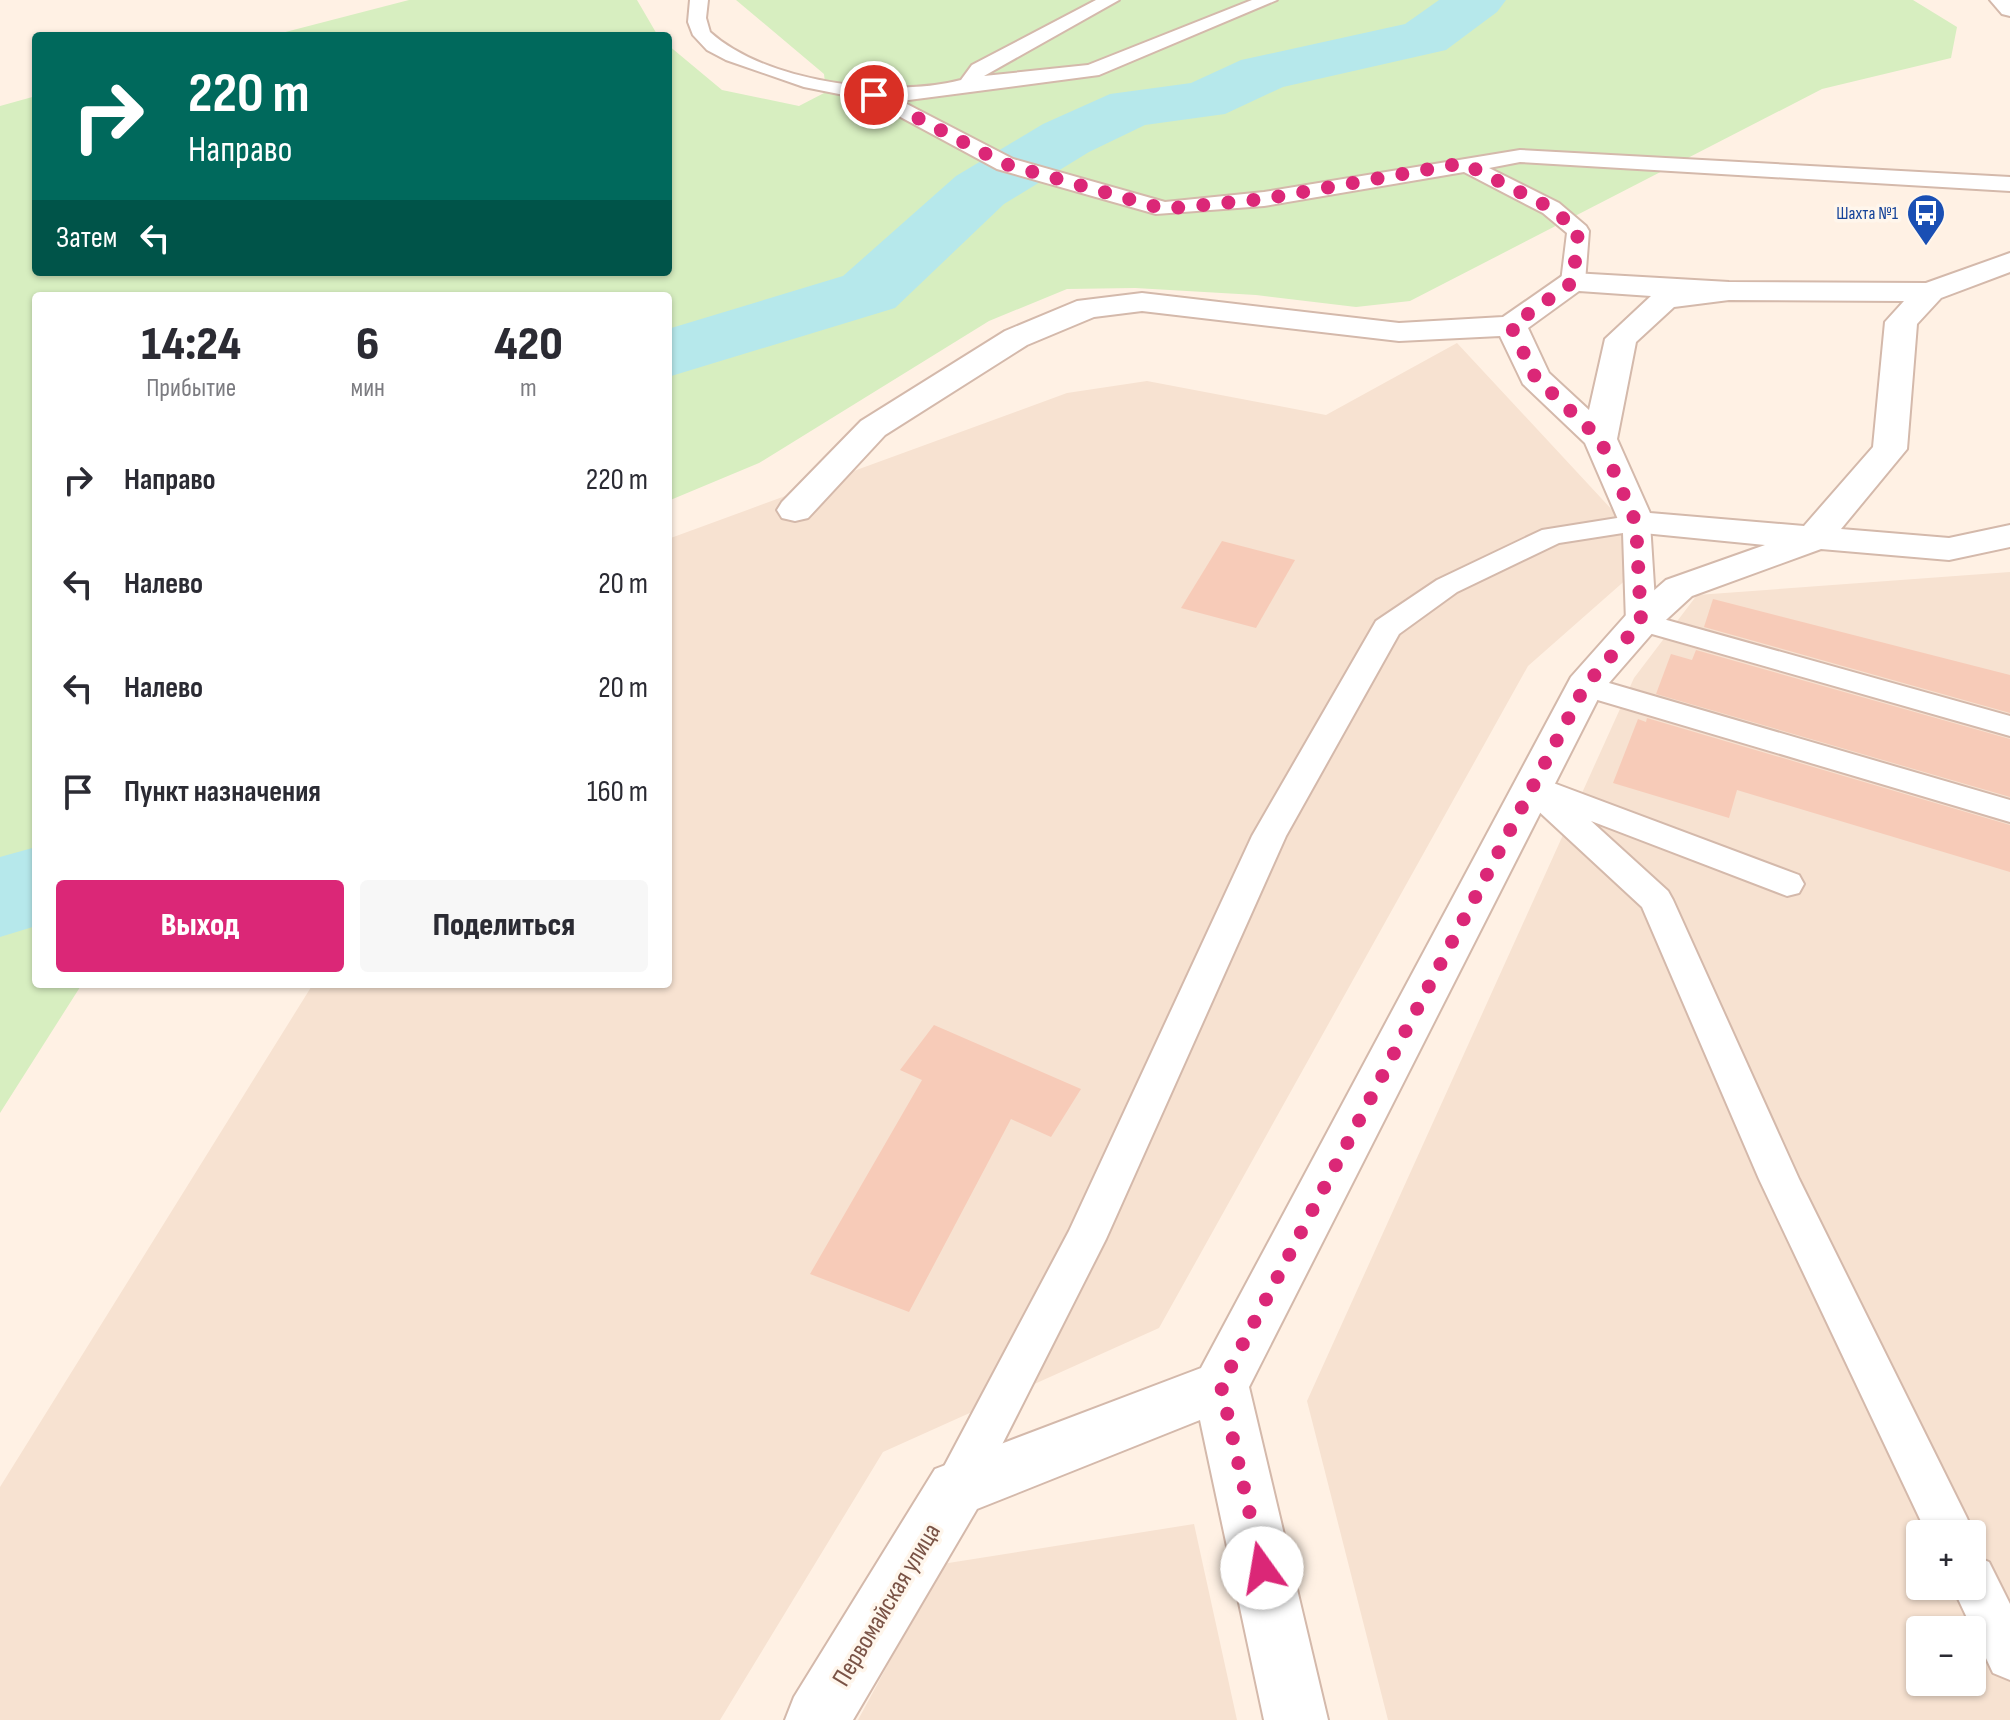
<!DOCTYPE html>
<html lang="ru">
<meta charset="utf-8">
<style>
:root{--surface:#fff;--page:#f7f7f7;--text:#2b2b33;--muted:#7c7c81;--accent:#db2777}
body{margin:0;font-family:"Sofia Sans Condensed",sans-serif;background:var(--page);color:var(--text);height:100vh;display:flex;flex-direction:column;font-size:30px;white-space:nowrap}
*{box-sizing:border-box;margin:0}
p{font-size:26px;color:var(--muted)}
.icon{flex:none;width:44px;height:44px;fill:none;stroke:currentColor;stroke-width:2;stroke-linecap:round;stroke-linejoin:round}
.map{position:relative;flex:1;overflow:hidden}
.details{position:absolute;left:32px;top:292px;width:640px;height:696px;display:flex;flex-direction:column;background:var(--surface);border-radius:8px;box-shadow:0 2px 6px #0004}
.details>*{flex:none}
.top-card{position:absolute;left:32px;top:32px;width:640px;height:244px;border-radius:8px;box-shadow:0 2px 6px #0004;background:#00695c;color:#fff;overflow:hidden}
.fabs{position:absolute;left:1906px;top:1520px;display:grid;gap:16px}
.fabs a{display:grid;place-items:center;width:80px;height:80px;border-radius:8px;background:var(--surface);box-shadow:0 2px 6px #0004;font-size:40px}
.pin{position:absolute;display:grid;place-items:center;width:68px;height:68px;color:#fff;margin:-34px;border:4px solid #fff;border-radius:50%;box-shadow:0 2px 8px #0007}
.me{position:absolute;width:88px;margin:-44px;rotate:347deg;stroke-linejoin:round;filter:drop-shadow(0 0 6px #0008)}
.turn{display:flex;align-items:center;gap:28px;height:168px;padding:0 24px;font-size:36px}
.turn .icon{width:104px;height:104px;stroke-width:2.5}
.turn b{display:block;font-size:56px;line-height:68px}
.then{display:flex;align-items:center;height:76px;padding:0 24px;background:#0003;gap:16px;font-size:30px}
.eta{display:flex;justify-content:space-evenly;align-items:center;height:136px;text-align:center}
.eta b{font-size:48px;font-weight:800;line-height:56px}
.cta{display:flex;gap:16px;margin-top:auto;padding:16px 24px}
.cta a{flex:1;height:92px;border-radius:8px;background:var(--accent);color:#fff;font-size:32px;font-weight:800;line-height:92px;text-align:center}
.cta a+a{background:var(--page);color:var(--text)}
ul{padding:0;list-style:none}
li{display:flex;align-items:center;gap:24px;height:104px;padding:0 24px}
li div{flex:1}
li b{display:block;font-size:30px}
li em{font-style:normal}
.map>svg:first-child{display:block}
.residential{fill:#f7e2d1;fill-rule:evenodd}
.green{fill:#d7eec0}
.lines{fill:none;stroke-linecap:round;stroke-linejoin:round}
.river{fill:#b6e8eb;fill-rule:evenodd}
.building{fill:#f7cbb8}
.service-casing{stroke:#d4b9ab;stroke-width:4}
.minor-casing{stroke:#d4b9ab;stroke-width:4}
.tertiary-casing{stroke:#d4b9ab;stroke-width:4}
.service{fill:#fff;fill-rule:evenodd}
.minor{fill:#fff;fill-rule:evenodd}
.tertiary{fill:#fff;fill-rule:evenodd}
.route{stroke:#db2777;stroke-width:14;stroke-dasharray:0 25.2}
.labels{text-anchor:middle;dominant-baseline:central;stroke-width:7;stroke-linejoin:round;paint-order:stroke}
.far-transit-label{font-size:18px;fill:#164399;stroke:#fff6ec;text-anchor:end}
.near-street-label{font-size:26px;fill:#7a5346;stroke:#fff6ec}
</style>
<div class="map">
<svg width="2010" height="1720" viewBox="0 0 2010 1720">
<rect width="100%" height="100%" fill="#fff1e4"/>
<g class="residential">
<path d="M1457,343l197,212 -126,111 -369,662 -276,124 -163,268h-720v-233l313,-503h355v-445l399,-146 80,-12 179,34z"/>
<path d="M2010,572v1148h-622l-81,-319 327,-723 63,-83zM1920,1534h52v52h-52zM1920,1630h52v52h-52z"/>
<path d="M1194,1524l43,196h-379l84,-156z"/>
</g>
<g class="green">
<path d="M409,0h228l21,36h-388z"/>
<path d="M736,0h1177l44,27 -6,31 -129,31 -412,212 -54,6 -100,-12 -121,-7 -68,1 -78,32 -230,142 -91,38v-205h-632v688h46l-82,129v-1007l36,-10v176h632v-227l54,45 77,16 27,-14 -2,-18z"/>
</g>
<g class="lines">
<g class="river">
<path d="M1439,0h67l-9,12 -51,38 -163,37 -58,27 -80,11 -56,27 -85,52 -109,104 -227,69v-48l175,-53 113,-100 87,-52 67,-30 81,-11 50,-23 164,-36z"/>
<path d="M36,847v79l-36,11v-80z"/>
</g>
</g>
<g class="building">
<path d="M1222,541l73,19 -39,68 -75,-20z"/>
<path d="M1713,599l297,76v38l-306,-86z"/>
<path d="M1696,650l314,89v58l-354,-103 15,-40 21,6z"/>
<path d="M1647,718l363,107v47l-273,-82 -8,28 -116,-35 25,-64 8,3z"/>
<path d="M934,1025l147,64 -30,48 -40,-18 -102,193 -99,-38 112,-194 -22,-10z"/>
</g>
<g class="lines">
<defs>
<g id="service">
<path d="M690,0h18l-2,18 4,14c55,50 180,67 251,48l11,-15 124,-65h23l-135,76 104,-11 164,-65h25l-178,75 -198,26 112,58 152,43 99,-10 256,-42 490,27v14l-490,-29 -31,6 70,35 27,23 3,5 -4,51 -12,7 -12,-7 6,-49 -24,-20 -79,-41 -200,34 -108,8 -159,-45 -128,-69 -65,-13 -78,-27 -19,-10 -14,-15 -5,-13z"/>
<path d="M1636,515l10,2 4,6 6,94 354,99v20l-379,-108 -5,-6 -3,-89 -64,10 -102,49 -58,42 -113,202 -180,403 -134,265 -16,6 -16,-6 -7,-15 7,-15 129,-243 183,-395 124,-215 61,-41 105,-50z"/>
<path d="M1585,676l425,124v22l-436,-129 -4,-7 4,-7z"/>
<path d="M1532,775l267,100 5,9 -5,9 -12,3 -196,-75 77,70 5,9 126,279 168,339 7,16 -2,5v-5h-45l-168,-355 -117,-272 -122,-113 -4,-8 4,-8z"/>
<path d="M1972,1555l17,7 21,42v76l-17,-7 -41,-87h20z"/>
</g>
<path id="minor" d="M2010,253v19l-69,26 -24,26 -10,125 -66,80 108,9 61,-13v22l-61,13 -128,-11 -129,47 -37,34 -53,61 -353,696 79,333h-64l-64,-300 -223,89 -124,211h-68l9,-23 141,-228 266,-101 370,-691 56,-63 39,-34 99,-35 -142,-14 -38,-88 -62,-59 -23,-48 -101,5 -257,-30 -48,6 -67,28 -142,90 -77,83 -13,3 -13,-3 -5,-8 5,-8 79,-81 144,-90 72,-30 65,-8 257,30 104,-6 59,-41 11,-3 156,9 197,1zM1579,291l72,5 -46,43 -16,71 -40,-37 -21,-45zM1729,300l175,1 -19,21 -12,125 -69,79 -154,-13 -33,-74 19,-97 38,-35z"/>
<path id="tertiary" d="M1990,0h20v16l-8,-2z"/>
</defs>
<use href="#service" class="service-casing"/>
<use href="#minor" class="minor-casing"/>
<use href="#tertiary" class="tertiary-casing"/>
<use href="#service" class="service"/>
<use href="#minor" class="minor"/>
<use href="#tertiary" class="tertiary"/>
</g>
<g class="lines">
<path class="route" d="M874,95l131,69 159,45 100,-10 199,-36 88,45 27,23 -5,51 -62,44 24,51 65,62 36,84 5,99 -56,64 -364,700 41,182"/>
</g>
<defs>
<symbol id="bus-pin" viewBox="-11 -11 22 30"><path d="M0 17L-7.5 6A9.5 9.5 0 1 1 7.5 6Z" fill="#1a4fb4" stroke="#fff6ec"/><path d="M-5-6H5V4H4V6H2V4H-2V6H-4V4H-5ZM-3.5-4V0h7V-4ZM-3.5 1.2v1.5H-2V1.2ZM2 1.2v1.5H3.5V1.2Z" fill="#fff"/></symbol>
</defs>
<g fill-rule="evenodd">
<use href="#bus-pin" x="1904" y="191" width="44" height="60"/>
</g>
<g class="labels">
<g class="far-transit-label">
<text x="1898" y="213">Шахта №1</text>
</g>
<g class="near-street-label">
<text transform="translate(887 1605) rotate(-59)">Первомайская улица</text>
</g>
</g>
</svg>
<div class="fabs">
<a>+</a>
<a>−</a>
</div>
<div class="pin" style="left:874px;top:95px;background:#d93025"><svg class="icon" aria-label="arrive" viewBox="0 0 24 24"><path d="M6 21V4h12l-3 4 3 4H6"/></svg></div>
<svg class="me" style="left:1262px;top:1568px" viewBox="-20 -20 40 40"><circle r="19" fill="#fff"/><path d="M0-13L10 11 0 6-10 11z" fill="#db2777"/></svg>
<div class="top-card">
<div class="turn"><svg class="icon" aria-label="right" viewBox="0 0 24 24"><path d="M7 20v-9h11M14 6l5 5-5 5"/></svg><div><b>220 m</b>Направо</div></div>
<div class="then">Затем<svg class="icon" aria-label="left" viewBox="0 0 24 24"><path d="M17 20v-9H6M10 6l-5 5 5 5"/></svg></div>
</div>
<section class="details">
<div class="eta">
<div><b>14:24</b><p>Прибытие</p></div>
<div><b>6</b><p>мин</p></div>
<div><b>420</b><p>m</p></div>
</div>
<ul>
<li><svg class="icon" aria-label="right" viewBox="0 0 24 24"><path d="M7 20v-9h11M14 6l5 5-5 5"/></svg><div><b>Направо</b></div><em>220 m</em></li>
<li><svg class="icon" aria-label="left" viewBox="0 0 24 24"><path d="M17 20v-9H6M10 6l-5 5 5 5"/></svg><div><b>Налево</b></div><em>20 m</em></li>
<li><svg class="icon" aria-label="left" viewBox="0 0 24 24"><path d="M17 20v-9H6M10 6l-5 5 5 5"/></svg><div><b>Налево</b></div><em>20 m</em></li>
<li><svg class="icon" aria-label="arrive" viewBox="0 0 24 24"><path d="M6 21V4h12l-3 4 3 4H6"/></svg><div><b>Пункт назначения</b></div><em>160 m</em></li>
</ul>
<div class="cta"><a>Выход</a><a>Поделиться</a></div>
</section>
</div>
